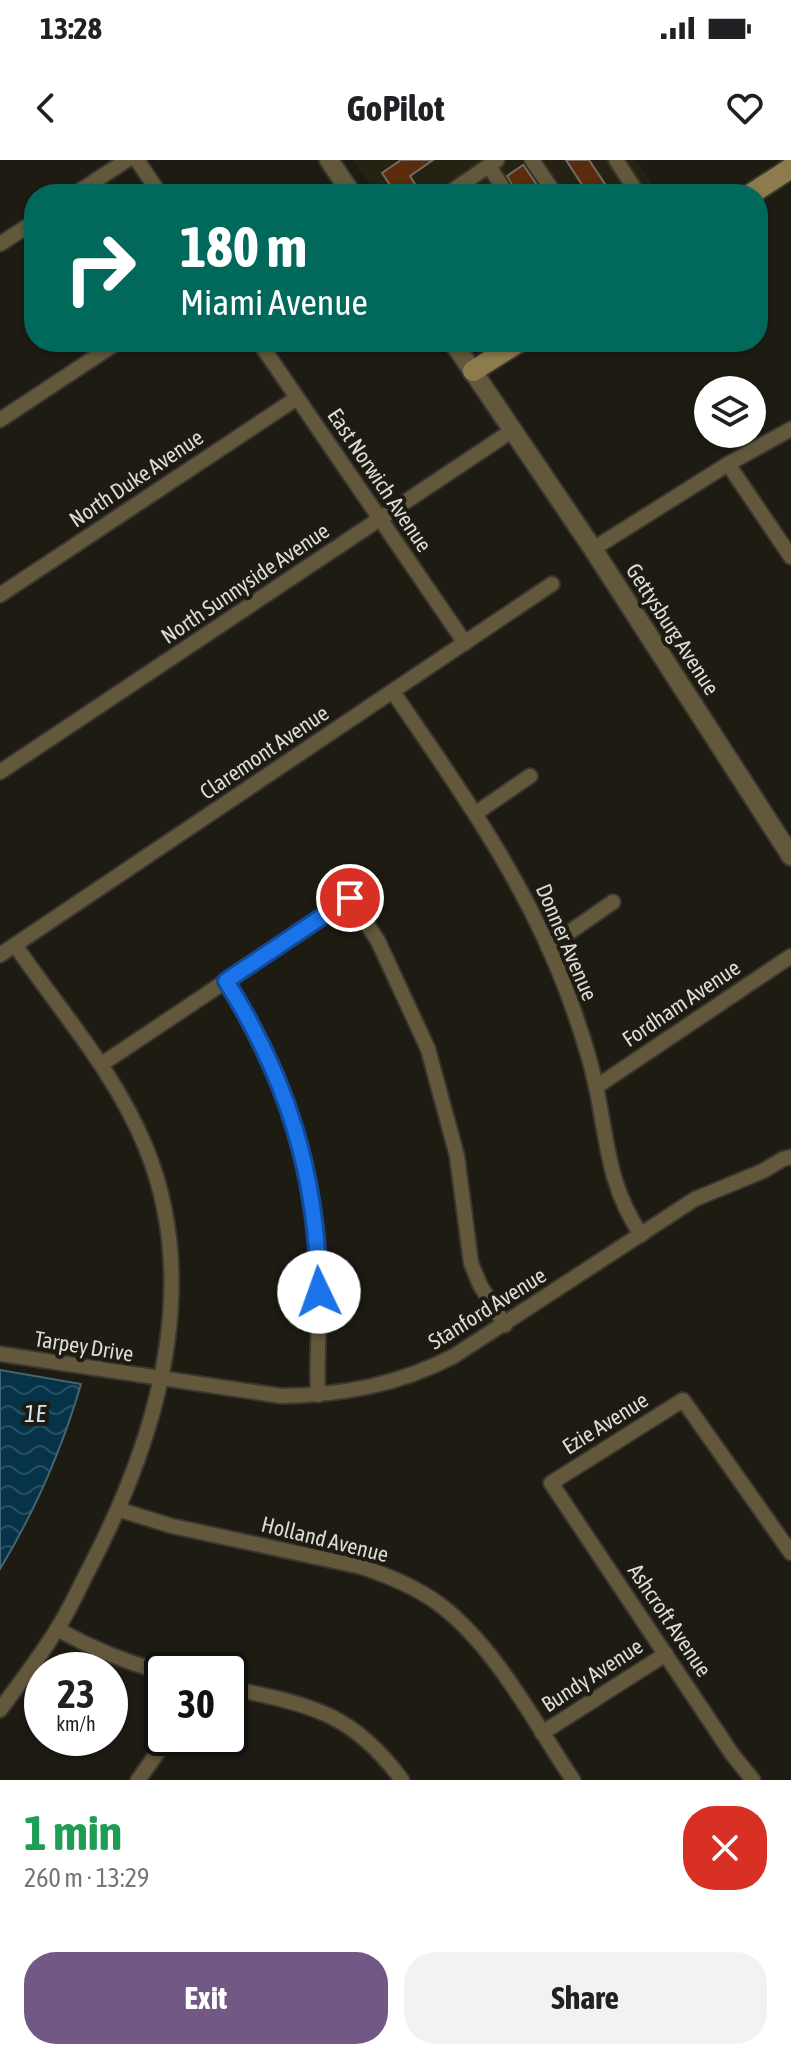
<!DOCTYPE html>
<meta charset="utf-8">
<style>
:root{--surface:#fff;--page:#f2f2f2;--text:#202124;--muted:#757577;--accent:#725884}
body{margin:0;font-family:"Asap Condensed",sans-serif;background:var(--page);color:var(--text);height:100vh;display:flex;flex-direction:column;font-size:30px;white-space:nowrap}
*{box-sizing:border-box;margin:0}
p{font-size:26px;color:var(--muted)}
.icon{flex:none;width:44px;height:44px;fill:none;stroke:currentColor;stroke-width:2;stroke-linecap:round;stroke-linejoin:round}
.map{position:relative;height:1620px;overflow:hidden}
.panel{display:flex;flex-direction:column;background:var(--surface);flex:1}
.panel>*{flex:none}
.banner{position:absolute;left:24px;top:24px;width:744px;height:168px;border-radius:32px;box-shadow:0 2px 6px #0004;background:#00695c;color:#fff;overflow:hidden}
.controls{position:absolute;left:694px;top:216px;display:grid;gap:16px}
.controls a{display:grid;place-items:center;width:72px;height:72px;border-radius:50%;background:var(--surface);box-shadow:0 2px 6px #0004;font-size:40px}
.speed{position:absolute;left:24px;top:1492px;display:flex;gap:16px;font-size:40px;font-weight:700;text-align:center}
.speed>*{display:grid;place-content:center;width:104px;height:104px;border-radius:50%;background:var(--surface);box-shadow:0 2px 6px #0004;line-height:1}
.speed small{font-size:20px;font-weight:400}
.speed .limit{border:4px solid #111;border-radius:12px;background:#fff;color:#111}
.pin{position:absolute;display:grid;place-items:center;width:68px;height:68px;color:#fff;margin:-34px;border:4px solid #fff;border-radius:50%;box-shadow:0 2px 8px #0007}
.me{position:absolute;width:88px;margin:-44px;rotate:357deg;stroke-linejoin:round;filter:drop-shadow(0 0 6px #0008)}
.turn{display:flex;align-items:center;gap:28px;height:168px;padding:0 24px;font-size:36px}
.turn .icon{width:104px;height:104px;stroke-width:2.5}
.turn b{display:block;font-size:56px;line-height:68px}
.round{display:grid;place-items:center;flex:none;width:84px;height:84px;border-radius:32px;background:var(--page)}
.headline{display:flex;align-items:center;justify-content:space-between;height:136px;padding:0 24px}
h1{font-size:48px;font-weight:700;line-height:60px;color:#1e9e55}
.button{display:flex;gap:16px;margin-top:auto;padding:16px 24px}
.button a{flex:1;height:92px;border-radius:32px;background:var(--accent);color:#fff;font-size:32px;font-weight:700;line-height:92px;text-align:center}
.button a+a{background:var(--page);color:var(--text)}
.status{display:flex;justify-content:space-between;align-items:center;height:56px;padding:0 40px;background:var(--surface);direction:ltr}
.status svg{height:22px;fill:currentColor}
header{display:flex;justify-content:space-between;align-items:center;height:104px;padding:0 24px;background:var(--surface);font-size:36px;font-weight:700}
.map>svg:first-child{display:block}
.built{fill:#262213}
.water{fill:url(#water-waves);stroke:#466572;stroke-width:2}
.building{fill:#5a2c0c;stroke:#756a64;stroke-width:2}
.lines{fill:none;stroke-linecap:round;stroke-linejoin:round}
.minor-casing{stroke:#38362d;stroke-width:18}
.tertiary-casing{stroke:#38362d;stroke-width:22}
.secondary-casing{stroke:#38362d;stroke-width:24}
.minor{stroke:#64583c;stroke-width:14}
.tertiary{stroke:#64583c;stroke-width:18}
.secondary{stroke:#8e7b4d;stroke-width:20}
.route-casing{stroke:#114b97;stroke-width:20}
.route{stroke:#1a73e8;stroke-width:14}
.labels{text-anchor:middle;dominant-baseline:central;stroke-width:8;stroke-linejoin:round;paint-order:stroke}
.street-label{font-size:22px;fill:#dddbd5;stroke:#1d1b12}
.water-label{font-size:24px;font-style:italic;fill:#d4e7f3;stroke:#1d1b12}
</style>
<div class="status"><b>13:28</b><svg viewBox="0 0 49 12"><path d="M0 12V9h3v3zM5 12V6h3v6zM10 12V3h3v9zM15 12V0h3v12zM26 1h20v11H26zM47 4h2v5h-2z"/></svg></div>
<header><svg class="icon" aria-label="back" viewBox="0 0 24 24"><path d="M15 5l-7 7 7 7"/></svg>GoPilot<svg class="icon" aria-label="heart" viewBox="0 0 24 24"><path d="M12 20l-8-8c-3-5 5-10 8-4 3-6 11-1 8 4z"/></svg></header>
<div class="map">
<svg width="791" height="1620" viewBox="0 0 791 1620">
<defs>
<pattern id="water-waves" width="16" height="10" patternUnits="userSpaceOnUse" patternTransform="scale(2)"><rect width="16" height="10" fill="#063348"/><path d="M0 5q4-4 8 0t8 0" fill="none" stroke="#2a5062"/></pattern>
</defs>
<rect width="100%" height="100%" fill="#1d1b12"/>
<path class="built" d="M353,0h283l23,34h-282z"/>
<path class="water" d="M0,1210l81,14c-19,65 -46,127 -81,185z"/>
<g class="building">
<path d="M401,0h32l-23,16 11,18h-25l-14,-21z"/>
<path d="M566,0h23l18,27 -10,7h-9z"/>
<path d="M523,5l1,1 19,28h-26l-10,-18z"/>
</g>
<g class="lines">
<defs>
<g id="minor">
<path d="M137,0l23,34"/>
<path d="M532,0l23,34"/>
<path d="M616,0l22,34"/>
<path d="M489,6l18,28"/>
<path d="M75,34l52,-34"/>
<path d="M454,34l-2,-3 45,-31"/>
<path d="M0,84l34,-22"/>
<path d="M259,182l206,301"/>
<path d="M0,260l118,-78"/>
<path d="M728,304l63,93"/>
<path d="M593,389l135,-85 63,-35"/>
<path d="M0,435l297,-197"/>
<path d="M393,532c66,96 133,190 174,300 12,32 23,65 30,99 11,56 12,95 44,144"/>
<path d="M0,612l513,-342"/>
<path d="M476,653l54,-37"/>
<path d="M548,787l65,-45"/>
<path d="M0,795l552,-371"/>
<path d="M226,821c56,89 88,181 93,286 2,43 -3,85 -1,128"/>
<path d="M102,904l248,-166 28,43 50,108 29,107 14,107 9,22 25,40"/>
<path d="M596,927l195,-131"/>
<path d="M0,1194l281,42c62,-1 117,-11 173,-40l241,-157 68,-28 20,-12 8,-2"/>
<path d="M120,1350l52,16 190,41c27,9 54,20 77,37 57,43 95,118 134,176"/>
<path d="M57,1469c34,19 68,33 105,43"/>
<path d="M230,1528c79,17 121,23 172,92"/>
<path d="M0,1550c19,-26 39,-52 56,-79 13,-20 23,-43 34,-64 66,-127 113,-279 56,-419 -31,-76 -85,-136 -131,-203"/>
<path d="M542,1573l124,-79"/>
<path d="M138,1620l30,-42"/>
<path d="M753,1620l-21,-26 -181,-271 132,-83 108,153"/>
</g>
<g id="tertiary">
<path d="M329,0l23,34"/>
<path d="M453,182l140,207 198,307"/>
</g>
<g id="secondary">
<path d="M751,34l40,-26"/>
<path d="M473,211l46,-29"/>
</g>
</defs>
<use href="#minor" class="minor-casing"/>
<use href="#tertiary" class="tertiary-casing"/>
<use href="#secondary" class="secondary-casing"/>
<use href="#minor" class="minor"/>
<use href="#tertiary" class="tertiary"/>
<use href="#secondary" class="secondary"/>
</g>
<g class="lines">
<defs>
<path id="route" d="M319,1132c-2,-117 -31,-212 -93,-311l124,-83"/>
</defs>
<use href="#route" class="route-casing"/>
<use href="#route" class="route"/>
</g>
<g class="labels">
<g class="street-label">
<text transform="translate(136 318) rotate(-34)">North Duke Avenue</text>
<text transform="translate(380 320) rotate(56)">East Norwich Avenue</text>
<text transform="translate(245 423) rotate(-34)">North Sunnyside Avenue</text>
<text transform="translate(673 469) rotate(57)">Gettysburg Avenue</text>
<text transform="translate(264 592) rotate(-34)">Claremont Avenue</text>
<text transform="translate(567 782) rotate(67)">Donner Avenue</text>
<text transform="translate(681 843) rotate(-34)">Fordham Avenue</text>
<text transform="translate(487 1148) rotate(-32)">Stanford Avenue</text>
<text transform="translate(84 1186) rotate(9)">Tarpey Drive</text>
<text transform="translate(605 1263) rotate(-32)">Ezie Avenue</text>
<text transform="translate(325 1379) rotate(14)">Holland Avenue</text>
<text transform="translate(670 1460) rotate(56)">Ashcroft Avenue</text>
<text transform="translate(592 1515) rotate(-33)">Bundy Avenue</text>
</g>
<g class="water-label">
<text x="35" y="1253">1E</text>
</g>
</g>
</svg>
<div class="controls">
<a><svg class="icon" aria-label="layers" viewBox="0 0 24 24"><path d="M12 4l9 5-9 5-9-5zM3 14l9 5 9-5"/></svg></a>
</div>
<div class="speed"><div>23<small>km/h</small></div><div class="limit">30</div></div>
<div class="pin" style="left:350px;top:738px;background:#d93025"><svg class="icon" aria-label="arrive" viewBox="0 0 24 24"><path d="M6 21V4h12l-3 4 3 4H6"/></svg></div>
<svg class="me" style="left:319px;top:1132px" viewBox="-20 -20 40 40"><circle r="19" fill="#fff"/><path d="M0-13L10 11 0 6-10 11z" fill="#1a73e8"/></svg>
<div class="banner">
<div class="turn"><svg class="icon" aria-label="right" viewBox="0 0 24 24"><path d="M7 20v-9h11M14 6l5 5-5 5"/></svg><div><b>180 m</b>Miami Avenue</div></div>
</div>
</div>
<section class="panel">
<div class="headline"><div><h1>1 min</h1><p>260 m · 13:29</p></div><a class="round" style="background:#d93025;color:#fff"><svg class="icon" aria-label="close" viewBox="0 0 24 24"><path d="M6 6l12 12M18 6L6 18"/></svg></a></div>
<div class="button"><a>Exit</a><a>Share</a></div>
</section>
